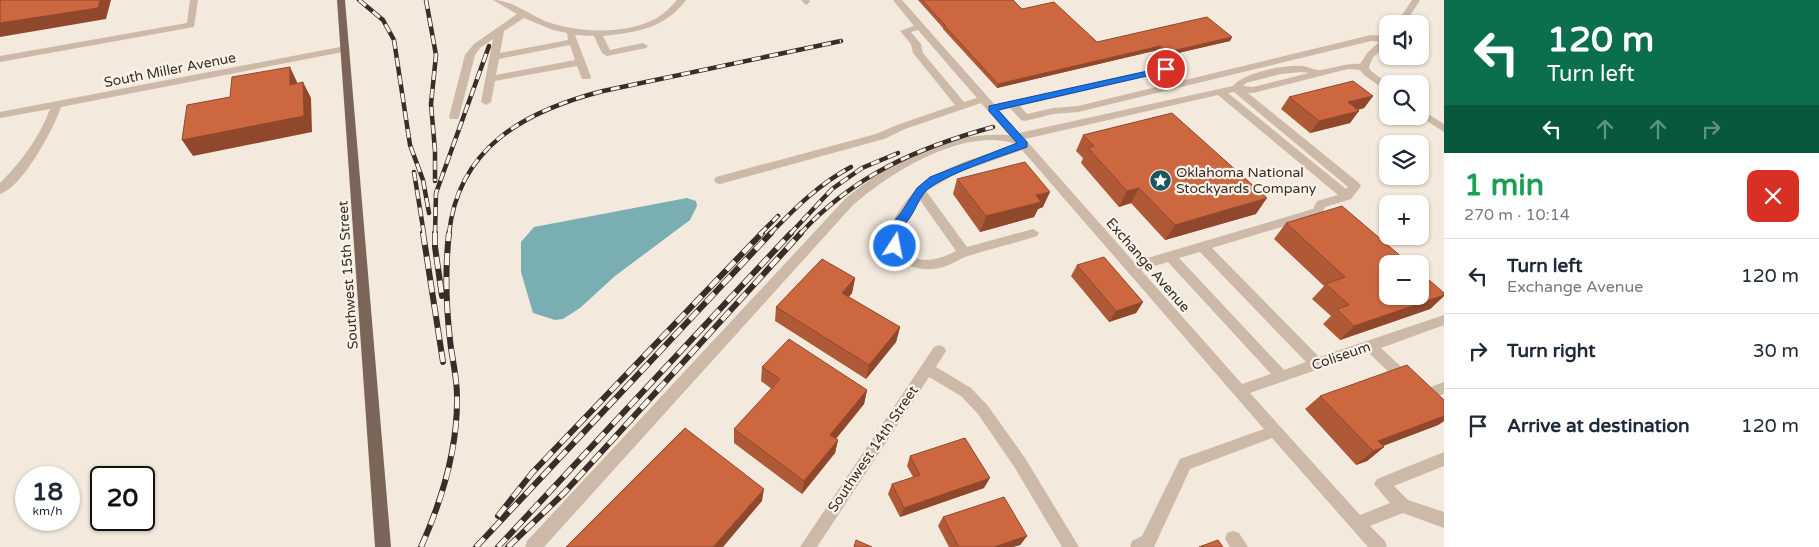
<!DOCTYPE html>
<meta charset="utf-8">
<style>
:root{--surface:#fff;--page:#f2f2f3;--text:#1f2937;--muted:#747a83;--line:#e0e1e3}
body{margin:0;font-family:"Varela Round",sans-serif;background:var(--page);color:var(--text);height:100vh;display:flex;flex-direction:column;font-size:19px;white-space:nowrap}
*{box-sizing:border-box;margin:0}
p{font-size:16px;color:var(--muted)}
.icon{flex:none;width:28px;height:28px;fill:none;stroke:currentColor;stroke-width:2;stroke-linecap:round;stroke-linejoin:round}
.map{position:relative;flex:1;overflow:hidden}
.drawer{display:flex;flex-direction:column;background:var(--surface);width:375px}
.drawer>*{flex:none}
.top-card{background:#0b6e4f;color:#fff;overflow:hidden}
.tools{position:absolute;left:1379px;top:15px;display:grid;gap:10px}
.tools a{display:grid;place-items:center;width:50px;height:50px;border-radius:10px;background:var(--surface);box-shadow:0 1px 4px #0004;font-size:25px}
.speed{position:absolute;left:15px;top:466px;display:flex;gap:10px;font-size:25px;font-weight:700;text-align:center}
.speed>*{display:grid;place-content:center;width:65px;height:65px;border-radius:50%;background:var(--surface);box-shadow:0 1px 4px #0004;line-height:1}
.speed small{font-size:12px;font-weight:400}
.speed .limit{border:2px solid #111;border-radius:8px;background:#fff;color:#111}
.pin{position:absolute;display:grid;place-items:center;width:42px;height:42px;color:#fff;margin:-21px;border:2px solid #fff;border-radius:50%;box-shadow:0 1px 5px #0007}
.me{position:absolute;width:55px;margin:-28px;rotate:11deg;stroke-linejoin:round;filter:drop-shadow(0 0 4px #0008)}
.turn{display:flex;align-items:center;gap:18px;height:105px;padding:0 20px;font-size:22px}
.turn .icon{width:65px;height:65px;stroke-width:2.5}
.turn b{display:block;font-size:35px;line-height:42px}
.lanes{display:flex;align-items:center;height:48px;padding:0 20px;background:#0003;justify-content:center;gap:25px;direction:ltr}
.lanes .off{opacity:.35}
.round{display:grid;place-items:center;flex:none;width:52px;height:52px;border-radius:10px;background:var(--page)}
.summary{display:flex;align-items:center;justify-content:space-between;height:85px;padding:0 20px}
h1{font-size:30px;font-weight:700;line-height:38px;color:#1e9e55}
ul{padding:0;list-style:none}
li{display:flex;align-items:center;gap:15px;height:75px;padding:0 20px;border-top:1px solid var(--line)}
li div{flex:1}
li b{display:block;font-size:19px}
li em{font-style:normal}
main{display:flex;flex:1;min-height:0}
.map>svg:first-child{display:block}
.water{fill:#79aeb2}
.lines{fill:none;stroke-linecap:round;stroke-linejoin:round}
.minor{fill:#ccb9a7;fill-rule:evenodd}
.major{fill:#7b6558;fill-rule:evenodd}
.rail-far1-casing{stroke:#382d28;stroke-width:4.5}
.rail-casing{stroke:#382d28;stroke-width:6}
.rail-far1{stroke:#fbf3e8;stroke-width:3;stroke-dasharray:9;stroke-linecap:butt}
.rail{stroke:#fbf3e8;stroke-width:4.5;stroke-dasharray:12;stroke-linecap:butt}
.wall{fill:#b05937}
.shaded-wall{fill:#90482d}
.building{fill:#cd6740;stroke:#90482d}
.route{fill:#1a73e8;stroke:#114b97}
.labels{text-anchor:middle;dominant-baseline:central;stroke-width:4.5;stroke-linejoin:round;paint-order:stroke}
.street-label{font-size:14px;fill:#382d28;stroke:#fbf3e8}
.poi-label{font-size:14px;fill:#382d28;stroke:#fbf3e8;text-anchor:start}
</style>
<main>
<div class="map">
<svg width="1444" height="547" viewBox="0 0 1444 547">
<rect width="100%" height="100%" fill="#f3e9dc"/>
<path class="water" d="M687,198l9,3 1,5 -7,14 -75,56 -35,32 -17,11 -8,1 -22,-7 -12,-41v-30l13,-15z"/>
<g class="lines">
<g class="minor">
<path d="M190,0h8l-4,27 -194,35v-6l187,-33z"/>
<path d="M493,0c18,0 35,14 52,21 31,12 82,14 112,-3 8,-5 14,-11 20,-18h9c-22,29 -49,32 -83,36l7,14 33,-7 5,3 -2,2 -39,8 -5,-3 -8,-17 -19,-1 16,42 -1,2h-8l-5,-13 -82,15 -4,21 -5,3 -5,-3 12,-63 -13,9 -5,7 -16,62 -1,2h-8l-1,-2 16,-62 9,-11 43,-30zM524,18l29,12 14,3 1,7 -68,13 4,-22zM570,45l5,15 -79,15 3,-16z"/>
<path d="M801,0h8l1,2 -4,3z"/>
<path d="M893,0h9l93,105 171,-39 5,3 -5,3 -146,34 7,8 26,-6 25,-2 293,-71 17,1v9l-15,12 -4,10 2,4 17,13v8l-24,-17 -4,-5 -12,-1 -95,24h-5l111,90 2,3 -10,13 -26,8 -4,8 -109,33 107,109 125,-42v10l-63,23 30,28 2,4 -2,4 -5,2 -5,-2 -33,-32 -118,41 110,122 30,-12 -16,-19 3,-5 67,-27v14l-50,20 14,14 36,12v16l-41,-15 -33,13 15,15 2,6h-19l-96,-109 -82,31 -36,78h-24l2,-6 10,-5 38,-77 84,-30 -242,-279 -62,22 -34,19 41,56 66,-18 6,4 -2,3c-22,7 -44,12 -66,19 -9,2 -16,8 -25,11 -25,9 -54,-1 -60,-29 27,-67 70,-71 130,-93 -52,-18 -125,28 -163,61l-309,342h-19l2,-6 318,-342c47,-39 102,-68 164,-64l-28,-32 -76,26 -21,10 -164,45 -4,-1 -2,-3 2,-3 160,-43 21,-9 58,-20 -42,-52 -2,-9 -11,-13 14,-5zM918,30l59,68 -13,4 -41,-49 -2,-9 -10,-12zM1371,41l8,1 -12,11 -7,11c-14,-1 -25,4 -39,6 -5,1 -12,-3 -18,-4 -18,-2 -60,7 -70,20l-214,47 -19,-22 10,-3 11,12 4,1 28,-7 25,-2zM1301,72l8,1 -56,14 -10,-1 3,-3 35,-9zM1234,92l114,95 -2,2 -118,-96zM1218,95l120,100 -21,6 -4,8 -179,53 -109,-123zM920,200l36,51c-18,9 -38,16 -53,-3 -4,-4 -5,-9 -4,-14zM1200,252l106,110 -22,8 -105,-112zM1168,262l103,112 -29,10 -101,-114z"/>
<path d="M1412,0h8l-15,24h-9z"/>
<path d="M345,46l5,3 -2,2 -287,56c-7,21 -38,80 -61,87v-11c22,-22 39,-45 50,-74l-50,9v-6z"/>
<path d="M1420,109l24,15v8l-25,-16z"/>
<path d="M939,345l5,2 2,4 -10,16 35,21 17,18 37,52 54,89h-17l-47,-79 -37,-54 -17,-18 -32,-19 -112,170h-17l134,-200z"/>
<path d="M1444,382v12l-21,8 -5,-2 -4,-6 2,-4 9,-1z"/>
<path d="M1233,531l6,2 9,14h-18l-5,-8 2,-6z"/>
</g>
<path class="major" d="M337,0h8l46,547h-16z"/>
<defs>
<g id="rail-far1">
<path d="M359,0l24,20 11,20 16,105 13,35 6,33"/>
<path d="M426,0l10,55 -5,49 4,47v30"/>
<path d="M414,172l10,62"/>
<path d="M435,234l1,-41 53,-147"/>
<path d="M449,234c9,-87 76,-123 154,-143l238,-50"/>
<path d="M760,234l18,-18"/>
<path d="M770,234c25,-26 49,-50 81,-67"/>
<path d="M790,234l42,-45 30,-21 36,-15"/>
<path d="M800,234c54,-59 117,-86 193,-107"/>
</g>
<g id="rail">
<path d="M423,233l20,129"/>
<path d="M435,233v14l7,49"/>
<path d="M498,516l34,-43 230,-240"/>
<path d="M421,547c21,-47 37,-98 36,-151 0,-19 -5,-37 -7,-56 -4,-35 -5,-72 -1,-107"/>
<path d="M476,547l295,-314"/>
<path d="M498,547l293,-314"/>
<path d="M508,547l56,-54 237,-260"/>
</g>
</defs>
<use href="#rail-far1" class="rail-far1-casing"/>
<use href="#rail" class="rail-casing"/>
<use href="#rail-far1" class="rail-far1"/>
<use href="#rail" class="rail"/>
</g>
<g class="wall">
<path d="M918,0h95l9,9 75,33 135,-5 -2,4 -65,15 -7,-6 -161,38 -54,-59v-1z"/>
<path d="M1373,96l-9,12 -6,2 -8,13 -40,10 -29,-24 8,-12z"/>
<path d="M1083,135l173,79 -91,26 -34,-37 -12,4 -38,-44 2,-5 -7,-7z"/>
<path d="M957,179l86,28 -5,2 -4,8 -54,15 -27,-38z"/>
<path d="M1286,223l158,70v3l-14,13 -90,31 -17,-16 8,-8 -19,-17 12,-13 -50,-47z"/>
<path d="M1077,265l66,37 -7,11 -27,9 -38,-46z"/>
<path d="M855,278l-3,15 -3,4 51,30 -4,15 -30,37 -91,-58 1,-14z"/>
<path d="M762,367l105,23 -3,14 -28,35 2,1 -3,13 -33,41 -68,-51v-14l38,-40 -11,-8z"/>
<path d="M1320,396l124,4v21l-6,4 -55,21 1,1 -17,14 -11,4 -51,-56z"/>
<path d="M910,456l74,32 -84,29 -12,-23 4,-10 21,-7 -6,-11z"/>
<path d="M943,517l84,19 -7,9 -7,2h-64l-11,-21z"/>
</g>
<g class="shaded-wall">
<path d="M100,0h11l-5,19 -106,18v-14z"/>
<path d="M1232,37l-2,4 -65,15 3,-4z"/>
<path d="M1160,46l-2,4 -161,38 1,-4z"/>
<path d="M290,67l7,15v19l-7,-16z"/>
<path d="M303,82l8,16 1,34 -119,24 -11,-16z"/>
<path d="M1373,96l-9,12 -25,6 9,-12z"/>
<path d="M1359,111l-9,12 -40,10 9,-12z"/>
<path d="M1139,188l-8,15 -12,4 8,-16z"/>
<path d="M1050,192l-7,15 -5,2 -4,8 -54,15 6,-16 50,-21z"/>
<path d="M1267,198l-11,16 -91,26 10,-15z"/>
<path d="M855,278l-3,15 -13,15 3,-15z"/>
<path d="M1444,295v1l-14,13 -90,31 14,-14z"/>
<path d="M1143,302l-7,11 -27,9 7,-11z"/>
<path d="M900,327l-4,15 -30,37 3,-14z"/>
<path d="M867,390l-3,14 -36,44 2,-13z"/>
<path d="M1444,416v5l-6,4 -66,25 6,-9z"/>
<path d="M838,440l-3,13 -33,41 2,-13z"/>
<path d="M1384,447l-17,14 -11,4 17,-14z"/>
<path d="M990,478l-6,10 -84,29 4,-9z"/>
<path d="M764,489l-2,12 -39,46h-10z"/>
<path d="M1027,536l-7,9 -7,2h-19z"/>
</g>
<g class="building">
<path d="M0,0h100l-2,8 -98,15z"/>
<path d="M922,0h91l9,9 32,-7 43,40 110,-25 25,20 -64,15 -8,-6 -162,38 -54,-59h1z"/>
<path d="M290,67v18l13,-3 1,34 -122,24 5,-35 43,-8 2,-20z"/>
<path d="M1353,81l20,15 -25,6 11,9 -40,10 -30,-24z"/>
<path d="M1172,113l95,85 -92,27 -36,-37 -12,3 -39,-43 6,-2 -11,-11z"/>
<path d="M1025,162l25,30 -14,3 5,7 -55,14 -29,-37z"/>
<path d="M1342,206l68,58h-22v32h32v-24l24,21v2l-90,31 -17,-17 12,-4 -23,-21 19,-7 -59,-54z"/>
<path d="M1104,257l39,45 -27,9 -39,-46z"/>
<path d="M822,259l33,19 -13,15 58,34 -31,38 -93,-58z"/>
<path d="M789,339l78,51 -37,45 8,5 -34,41 -70,-52 46,-50 -18,-12z"/>
<path d="M1407,365l37,35v16l-66,25 6,6 -11,4 -53,-55z"/>
<path d="M685,428l79,61 -51,58h-147z"/>
<path d="M965,438l25,40 -86,30 -12,-24 28,-9 -10,-19z"/>
<path d="M1004,497l23,39 -33,11h-35l-16,-30z"/>
<path d="M856,540l16,7h-18z"/>
<path d="M1218,540l5,7h-24z"/>
</g>
<path class="route" d="M1166,67h3v4l-171,39 29,32v5c-25,9 -86,28 -102,45 -7,8 -10,19 -16,27 -9,12 -13,11 -9,27l-1,3h-8l-5,-13 5,-11 10,-12 16,-25 13,-11 87,-34 -28,-32v-5z"/>
<defs>
<symbol id="sight-disc" viewBox="-11 -11 22 22"><circle r="9.5" fill="#1b565c" stroke="#fbf3e8"/><path d="M0-6L1.8-2.2L6-1.7L2.9 1.2L3.7 5.4L0 3.3L-3.7 5.4L-2.9 1.2L-6-1.7L-1.8-2.2Z" fill="#fff"/></symbol>
</defs>
<g fill-rule="evenodd">
<use href="#sight-disc" x="1148" y="168" width="25" height="25"/>
</g>
<g class="labels">
<g class="street-label">
<text transform="translate(170 70) rotate(-11)">South Miller Avenue</text>
<text transform="translate(1148 265) rotate(49)">Exchange Avenue</text>
<text transform="translate(348 275) rotate(-94)">Southwest 15th Street</text>
<text transform="translate(1341 356) rotate(-19)">Coliseum</text>
<text transform="translate(873 449) rotate(-56)">Southwest 14th Street</text>
</g>
<g class="poi-label">
<text x="1176" y="172">Oklahoma National<tspan x="1176" dy="16">Stockyards Company</tspan></text>
</g>
</g>
</svg>
<div class="tools">
<a><svg class="icon" aria-label="sound" viewBox="0 0 24 24"><path d="M4 9h4l5-4v14l-5-4H4zM17 9q2 3 0 6"/></svg></a>
<a><svg class="icon" aria-label="search" viewBox="0 0 24 24"><circle cx="10" cy="10" r="6"/><path d="M15 15l6 6"/></svg></a>
<a><svg class="icon" aria-label="layers" viewBox="0 0 24 24"><path d="M12 4l9 5-9 5-9-5zM3 14l9 5 9-5"/></svg></a>
<a>+</a>
<a>−</a>
</div>
<div class="speed"><div>18<small>km/h</small></div><div class="limit">20</div></div>
<div class="pin" style="left:1166px;top:69px;background:#d93025"><svg class="icon" aria-label="arrive" viewBox="0 0 24 24"><path d="M6 21V4h12l-3 4 3 4H6"/></svg></div>
<svg class="me" style="left:895px;top:246px" viewBox="-20 -20 40 40"><circle r="17" fill="#1a73e8" stroke="#fff" stroke-width="3"/><path d="M0-11L8 9 0 5-8 9z" fill="#fff"/></svg>
</div>
<section class="drawer">
<div class="top-card">
<div class="turn"><svg class="icon" aria-label="left" viewBox="0 0 24 24"><path d="M17 20v-9H6M10 6l-5 5 5 5"/></svg><div><b>120 m</b>Turn left</div></div>
<div class="lanes"><svg class="icon" aria-label="left" viewBox="0 0 24 24"><path d="M17 20v-9H6M10 6l-5 5 5 5"/></svg><svg class="icon off" aria-label="ahead" viewBox="0 0 24 24"><path d="M12 20V5M6 11l6-6 6 6"/></svg><svg class="icon off" aria-label="ahead" viewBox="0 0 24 24"><path d="M12 20V5M6 11l6-6 6 6"/></svg><svg class="icon off" aria-label="right" viewBox="0 0 24 24"><path d="M7 20v-9h11M14 6l5 5-5 5"/></svg></div>
</div>
<div class="summary"><div><h1>1 min</h1><p>270 m · 10:14</p></div><a class="round" style="background:#d93025;color:#fff"><svg class="icon" aria-label="close" viewBox="0 0 24 24"><path d="M6 6l12 12M18 6L6 18"/></svg></a></div>
<ul>
<li><svg class="icon" aria-label="left" viewBox="0 0 24 24"><path d="M17 20v-9H6M10 6l-5 5 5 5"/></svg><div><b>Turn left</b><p>Exchange Avenue</p></div><em>120 m</em></li>
<li><svg class="icon" aria-label="right" viewBox="0 0 24 24"><path d="M7 20v-9h11M14 6l5 5-5 5"/></svg><div><b>Turn right</b></div><em>30 m</em></li>
<li><svg class="icon" aria-label="arrive" viewBox="0 0 24 24"><path d="M6 21V4h12l-3 4 3 4H6"/></svg><div><b>Arrive at destination</b></div><em>120 m</em></li>
</ul>
</section>
</main>
